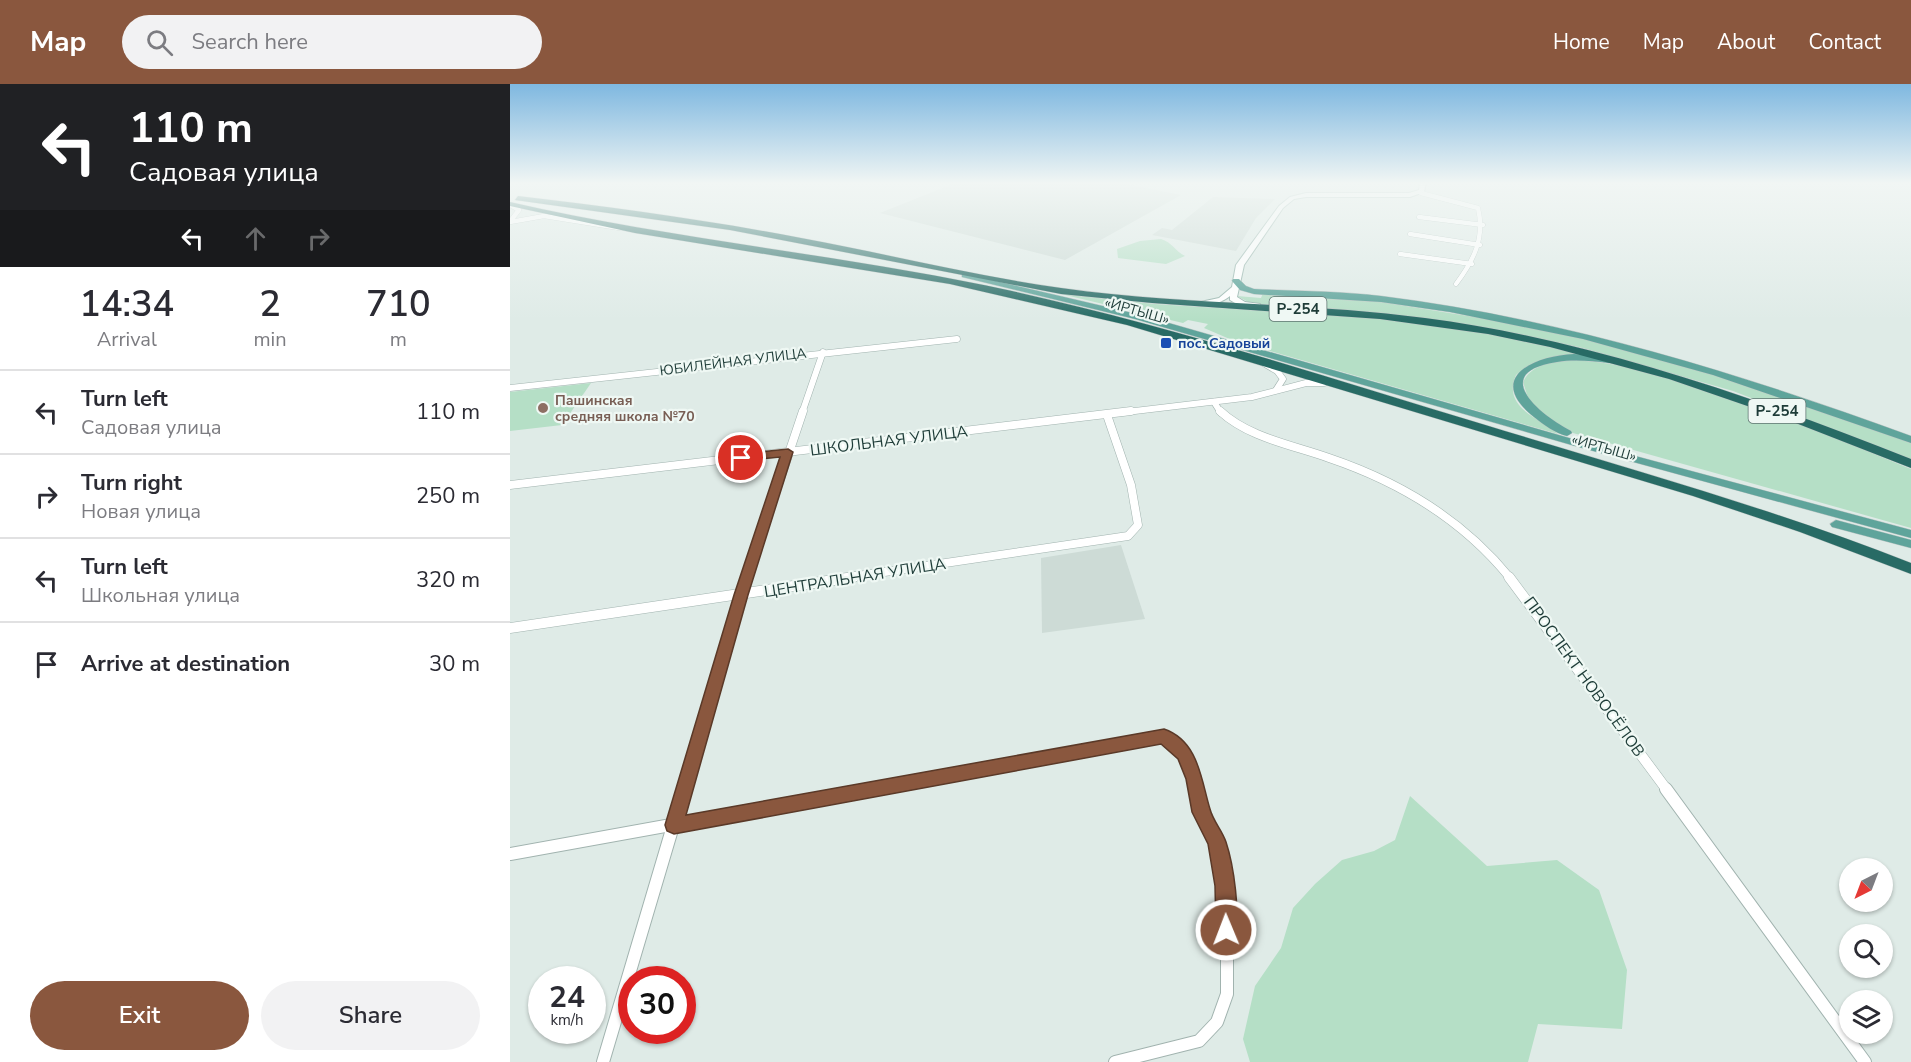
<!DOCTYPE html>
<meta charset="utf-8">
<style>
:root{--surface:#fff;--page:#f2f2f3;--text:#2b2b33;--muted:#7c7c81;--line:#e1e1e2;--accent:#8a573e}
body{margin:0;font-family:"Nunito Sans",sans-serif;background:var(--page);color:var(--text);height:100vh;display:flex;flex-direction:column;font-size:22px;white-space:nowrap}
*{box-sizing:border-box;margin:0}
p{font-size:20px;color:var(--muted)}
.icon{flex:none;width:33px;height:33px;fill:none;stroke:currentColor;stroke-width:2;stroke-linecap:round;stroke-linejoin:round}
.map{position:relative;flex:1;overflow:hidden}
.sheet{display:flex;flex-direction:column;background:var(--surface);width:510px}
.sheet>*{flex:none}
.banner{background:#202124;color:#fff;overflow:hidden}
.needle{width:39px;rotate:222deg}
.buttons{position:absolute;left:1329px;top:774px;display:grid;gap:12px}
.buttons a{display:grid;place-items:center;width:54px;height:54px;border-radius:50%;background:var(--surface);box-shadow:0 2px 4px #0004;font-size:30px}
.speed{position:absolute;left:18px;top:882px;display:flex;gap:12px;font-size:30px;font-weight:700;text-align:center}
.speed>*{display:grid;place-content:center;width:78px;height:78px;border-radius:50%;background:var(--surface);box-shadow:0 2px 4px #0004;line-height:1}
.speed small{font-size:15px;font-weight:400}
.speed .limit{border:9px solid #d22;background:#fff;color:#111}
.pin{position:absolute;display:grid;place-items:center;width:51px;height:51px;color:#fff;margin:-26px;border:3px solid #fff;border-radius:50%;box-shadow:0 2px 6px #0007}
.me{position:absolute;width:66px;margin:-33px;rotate:359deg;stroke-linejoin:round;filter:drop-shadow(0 0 4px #0008)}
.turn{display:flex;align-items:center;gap:21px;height:126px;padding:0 30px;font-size:27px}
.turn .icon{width:78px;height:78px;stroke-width:2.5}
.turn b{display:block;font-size:42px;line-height:51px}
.lanes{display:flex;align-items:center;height:57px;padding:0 30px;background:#0003;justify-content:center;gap:30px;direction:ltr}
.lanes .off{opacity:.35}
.eta{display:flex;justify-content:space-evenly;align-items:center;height:102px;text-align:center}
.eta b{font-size:36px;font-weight:600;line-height:42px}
.primary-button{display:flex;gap:12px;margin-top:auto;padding:12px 30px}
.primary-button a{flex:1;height:69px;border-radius:36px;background:var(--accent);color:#fff;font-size:24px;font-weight:600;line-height:69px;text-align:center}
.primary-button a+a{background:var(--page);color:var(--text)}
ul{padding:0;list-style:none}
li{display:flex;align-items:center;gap:18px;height:84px;padding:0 30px;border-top:2px solid var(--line)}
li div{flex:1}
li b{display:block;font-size:22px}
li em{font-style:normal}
header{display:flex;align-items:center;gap:36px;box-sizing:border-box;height:84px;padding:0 30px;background:var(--accent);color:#fff}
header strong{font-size:28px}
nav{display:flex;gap:33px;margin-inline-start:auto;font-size:21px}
.search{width:420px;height:54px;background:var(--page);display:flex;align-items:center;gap:15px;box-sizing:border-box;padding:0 21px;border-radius:33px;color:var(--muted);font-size:22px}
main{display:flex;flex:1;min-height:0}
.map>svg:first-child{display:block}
.built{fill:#cddbd6}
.green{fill:#b5dfc6}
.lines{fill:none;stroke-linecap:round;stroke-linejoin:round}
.street-far4-casing{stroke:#a1b3af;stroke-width:5}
.street-far3-casing{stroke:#a1b3af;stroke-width:7}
.street-far2-casing{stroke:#a1b3af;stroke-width:9}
.street-far1-casing{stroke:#a1b3af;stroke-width:11}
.street-casing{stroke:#a1b3af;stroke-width:14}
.secondary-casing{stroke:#9cb8b1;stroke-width:2}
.primary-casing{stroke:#c0c8c7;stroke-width:1}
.highway-casing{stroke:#c0c8c7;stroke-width:1}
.street-far4{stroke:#fff;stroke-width:4.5}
.street-far3{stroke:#fff;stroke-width:6}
.street-far2{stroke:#fff;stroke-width:8}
.street-far1{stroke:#fff;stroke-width:10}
.street{stroke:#fff;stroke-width:12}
.secondary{fill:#fff;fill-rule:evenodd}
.primary{fill:#5fa49b;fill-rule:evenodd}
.highway{fill:#286b65;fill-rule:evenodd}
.route{fill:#8a573e;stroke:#5a3928;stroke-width:1.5}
.transit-dot{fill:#1a4fb4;stroke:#eff8f4;stroke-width:2}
.education-dot{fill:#8d6e63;stroke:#eff8f4;stroke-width:2}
.labels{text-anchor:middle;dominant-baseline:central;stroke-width:4.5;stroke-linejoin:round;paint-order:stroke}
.far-street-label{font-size:14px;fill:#1e3c38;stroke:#eff8f4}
.far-transit-label{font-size:14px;font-weight:bold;fill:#164399;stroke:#eff8f4;text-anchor:start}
.far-education-label{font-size:14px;font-weight:bold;fill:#785e54;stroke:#eff8f4;text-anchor:start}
.shield{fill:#eff8f4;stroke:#5d7470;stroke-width:1.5}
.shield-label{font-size:15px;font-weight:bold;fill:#1e3c38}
.street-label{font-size:16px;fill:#1e3c38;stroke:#eff8f4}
</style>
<header>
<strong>Map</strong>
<div class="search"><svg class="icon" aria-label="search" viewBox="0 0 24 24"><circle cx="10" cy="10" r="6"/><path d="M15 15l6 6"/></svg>Search here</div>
<nav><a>Home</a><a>Map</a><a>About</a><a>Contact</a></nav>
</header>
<main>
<section class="sheet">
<div class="banner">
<div class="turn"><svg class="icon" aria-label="left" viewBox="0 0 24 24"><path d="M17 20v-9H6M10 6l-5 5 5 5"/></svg><div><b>110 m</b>Садовая улица</div></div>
<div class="lanes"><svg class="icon" aria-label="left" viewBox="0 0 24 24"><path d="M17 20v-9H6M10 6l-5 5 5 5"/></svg><svg class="icon off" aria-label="ahead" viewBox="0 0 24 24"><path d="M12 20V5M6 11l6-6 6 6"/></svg><svg class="icon off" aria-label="right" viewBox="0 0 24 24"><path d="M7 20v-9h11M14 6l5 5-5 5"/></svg></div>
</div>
<div class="eta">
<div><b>14:34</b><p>Arrival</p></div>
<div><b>2</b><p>min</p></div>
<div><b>710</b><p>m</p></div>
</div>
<ul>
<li><svg class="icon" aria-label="left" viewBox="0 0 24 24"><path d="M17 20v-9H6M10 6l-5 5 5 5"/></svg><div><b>Turn left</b><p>Садовая улица</p></div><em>110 m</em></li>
<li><svg class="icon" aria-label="right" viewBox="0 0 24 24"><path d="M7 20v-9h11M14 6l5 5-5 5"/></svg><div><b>Turn right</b><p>Новая улица</p></div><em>250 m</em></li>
<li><svg class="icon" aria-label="left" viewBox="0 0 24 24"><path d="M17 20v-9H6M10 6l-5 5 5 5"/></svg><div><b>Turn left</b><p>Школьная улица</p></div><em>320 m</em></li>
<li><svg class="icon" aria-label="arrive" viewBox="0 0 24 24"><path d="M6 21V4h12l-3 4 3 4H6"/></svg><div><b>Arrive at destination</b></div><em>30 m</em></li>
</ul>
<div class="primary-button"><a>Exit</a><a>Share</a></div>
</section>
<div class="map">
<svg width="1401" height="978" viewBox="0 0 1401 978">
<rect width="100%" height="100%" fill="#dfebe7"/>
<g class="built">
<path d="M445,99h166l60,12 -116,65 -185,-47z"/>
<path d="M703,113l62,2 -19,19 -20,33 -84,-16 10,-7 10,2z"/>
<path d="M611,461l24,74 -103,14 -1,-75z"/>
</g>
<g class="green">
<path d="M651,155c11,3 14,12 24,17l-19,8 -48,-6 -1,-9 23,-8z"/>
<path d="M753,209l99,6 175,28 155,38 219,78v17l-178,-69 -154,-44 -125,-24 -110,-13 -92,-6 -15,-8 24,2z"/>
<path d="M551,210l94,10 222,14 114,15 102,22c-28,2 -55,0 -77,20 -15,34 27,44 42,59l-326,-94 -28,-12 4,-4 -20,-4 -5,3z"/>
<path d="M1064,276c106,6 238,69 337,109v59l-338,-95 -11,-4 -32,-25 -7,-22c9,-19 33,-21 51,-22z"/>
<path d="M81,299l-29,42 -52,6v-39z"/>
<path d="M900,712l77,70 70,-6 42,30 28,80 -5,59 -84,-5 -10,38h-278l-7,-23 12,-53 26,-38 12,-40 22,-24 27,-24 32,-9 21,-11z"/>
</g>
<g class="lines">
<defs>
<g id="street-far4">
<path d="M911,109l57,15c7,30 -4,52 -22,76"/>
<path d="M0,121l9,5 -7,9"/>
<path d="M909,133l64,8"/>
<path d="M0,138l34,-6 75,12"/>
<path d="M900,150l70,11"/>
<path d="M890,170l72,10"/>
</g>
<g id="street-far3">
<path d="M755,280l12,7 6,8 -7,11"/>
<path d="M0,304l447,-49"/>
<path d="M704,318l7,11"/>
<path d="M292,329l21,-61"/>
<path d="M608,329l134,-16 54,-14h18"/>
</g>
<g id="street-far2">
<path d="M710,327c29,27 73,34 109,47 71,24 134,62 181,120"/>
<path d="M0,401l621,-74"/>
<path d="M237,494l56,-167"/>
<path d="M334,494l284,-42 10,-11 -7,-40 -24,-70"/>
</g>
<g id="street-far1">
<path d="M999,493l158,213"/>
<path d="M0,544l344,-51"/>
<path d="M173,706l64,-213"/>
<path d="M352,706l302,-54 21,19 12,35"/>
</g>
<g id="street">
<path d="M1156,705l199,273"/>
<path d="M0,770l360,-65"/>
<path d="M93,978l81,-273"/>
<path d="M605,978l84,-21 18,-19 10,-28v-80l-10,-71 -16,-31 -4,-23"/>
</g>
<path id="secondary" d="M910,99h6l-2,9 -14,5h-104l-12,2 -11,9 -39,57 -7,32 8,5 15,2v4l-20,-2 -10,-6v-4c-8,7 -25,12 -34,7l23,-5 13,-11 4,-22 43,-59 11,-9 16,-4h103l10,-3z"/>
<g id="primary">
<path d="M452,189l179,42 442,127 328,88v8l-336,-92 -440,-127 -173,-42z"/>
<path d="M723,195h6l7,7 8,3c43,2 85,2 127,7 183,23 358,77 530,140v7l-198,-68 -130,-36 -133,-27 -69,-10 -127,-8 -14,-4 -8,-9z"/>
<path d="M1064,270l35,3 5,3 -5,3c-17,-2 -35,-4 -52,-1 -68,10 -19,52 14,69l1,2 -5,3c-12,-3 -23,-11 -33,-19 -49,-39 -1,-61 40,-63z"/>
<path d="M1326,436l75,20v8l-79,-21 -2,-3z"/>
</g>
<g id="highway">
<path d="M8,112c95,11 189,24 283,42 87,16 173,38 260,50 120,17 243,14 364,30 168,22 328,79 486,141v9l-123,-48 -119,-41 -119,-32 -62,-13 -108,-15 -228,-16 -91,-9 -331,-64 -215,-30z"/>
<path d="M0,118c166,38 336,53 502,89 159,35 314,86 470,133 144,44 289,84 429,139v11l-111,-42 -107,-36 -566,-171 -177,-41 -315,-51 -125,-27z"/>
</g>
</defs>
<use href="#street-far4" class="street-far4-casing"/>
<use href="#street-far3" class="street-far3-casing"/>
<use href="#street-far2" class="street-far2-casing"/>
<use href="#street-far1" class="street-far1-casing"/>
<use href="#street" class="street-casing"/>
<use href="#secondary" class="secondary-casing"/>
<use href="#primary" class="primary-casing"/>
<use href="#highway" class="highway-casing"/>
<use href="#street-far4" class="street-far4"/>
<use href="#street-far3" class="street-far3"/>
<use href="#street-far2" class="street-far2"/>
<use href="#street-far1" class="street-far1"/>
<use href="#street" class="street"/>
<use href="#secondary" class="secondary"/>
<use href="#primary" class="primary"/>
<use href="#highway" class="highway"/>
</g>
<linearGradient id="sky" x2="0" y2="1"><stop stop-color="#7fb8e0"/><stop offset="0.42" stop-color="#f1f6f4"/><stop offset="1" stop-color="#f1f6f4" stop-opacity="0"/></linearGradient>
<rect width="1401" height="236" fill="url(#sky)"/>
<path class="route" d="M278,365l5,3 -45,143 -62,220 478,-86c35,12 37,51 46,80 3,12 12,21 16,33 7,21 16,75 7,95l-7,3 -7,-3 -3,-7 -1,-44 -7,-42 -16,-32 -6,-33 -8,-20 -17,-15 -487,90 -7,-3 -2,-6 69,-230 46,-138 -39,4 -5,-3 5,-4z"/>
<rect class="transit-dot" x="650" y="253" width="12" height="12" rx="3"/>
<circle class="education-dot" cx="33" cy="324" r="6"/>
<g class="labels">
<g class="far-street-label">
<text transform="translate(627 227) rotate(16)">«ИРТЫШ»</text>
<text transform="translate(223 278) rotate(-7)">ЮБИЛЕЙНАЯ УЛИЦА</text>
<text transform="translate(1094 364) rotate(16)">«ИРТЫШ»</text>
</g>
<g class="far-transit-label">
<text x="668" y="259">пос. Садовый</text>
</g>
<g class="far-education-label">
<text x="45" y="316">Пашинская<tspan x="45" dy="16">средняя школа №70</tspan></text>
</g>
<g class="shield">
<rect x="759.5" y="213" width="57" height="24" rx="4.5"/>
<rect x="1238.5" y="315" width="57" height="24" rx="4.5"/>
</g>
<g class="shield-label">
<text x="788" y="225">Р-254</text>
<text x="1267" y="327">Р-254</text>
</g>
<g class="street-label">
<text transform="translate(379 357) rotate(-7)">ШКОЛЬНАЯ УЛИЦА</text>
<text transform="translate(345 494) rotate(-9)">ЦЕНТРАЛЬНАЯ УЛИЦА</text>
<text transform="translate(1074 593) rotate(54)">ПРОСПЕКТ НОВОСЁЛОВ</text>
</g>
</g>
</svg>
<div class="buttons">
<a><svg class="needle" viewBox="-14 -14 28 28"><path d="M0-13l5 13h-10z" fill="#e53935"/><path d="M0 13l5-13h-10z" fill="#7c7c81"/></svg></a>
<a><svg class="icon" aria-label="search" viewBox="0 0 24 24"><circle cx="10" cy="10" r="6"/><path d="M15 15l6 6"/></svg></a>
<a><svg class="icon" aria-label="layers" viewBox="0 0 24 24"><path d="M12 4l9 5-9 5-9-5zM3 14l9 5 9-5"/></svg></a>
</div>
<div class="speed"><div>24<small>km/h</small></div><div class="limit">30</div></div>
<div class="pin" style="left:231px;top:374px;background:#d93025"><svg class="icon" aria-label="arrive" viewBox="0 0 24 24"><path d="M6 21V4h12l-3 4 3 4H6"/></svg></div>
<svg class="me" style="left:716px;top:846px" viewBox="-20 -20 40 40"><circle r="17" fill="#8a573e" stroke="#fff" stroke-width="3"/><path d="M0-11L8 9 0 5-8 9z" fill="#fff"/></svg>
</div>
</main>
